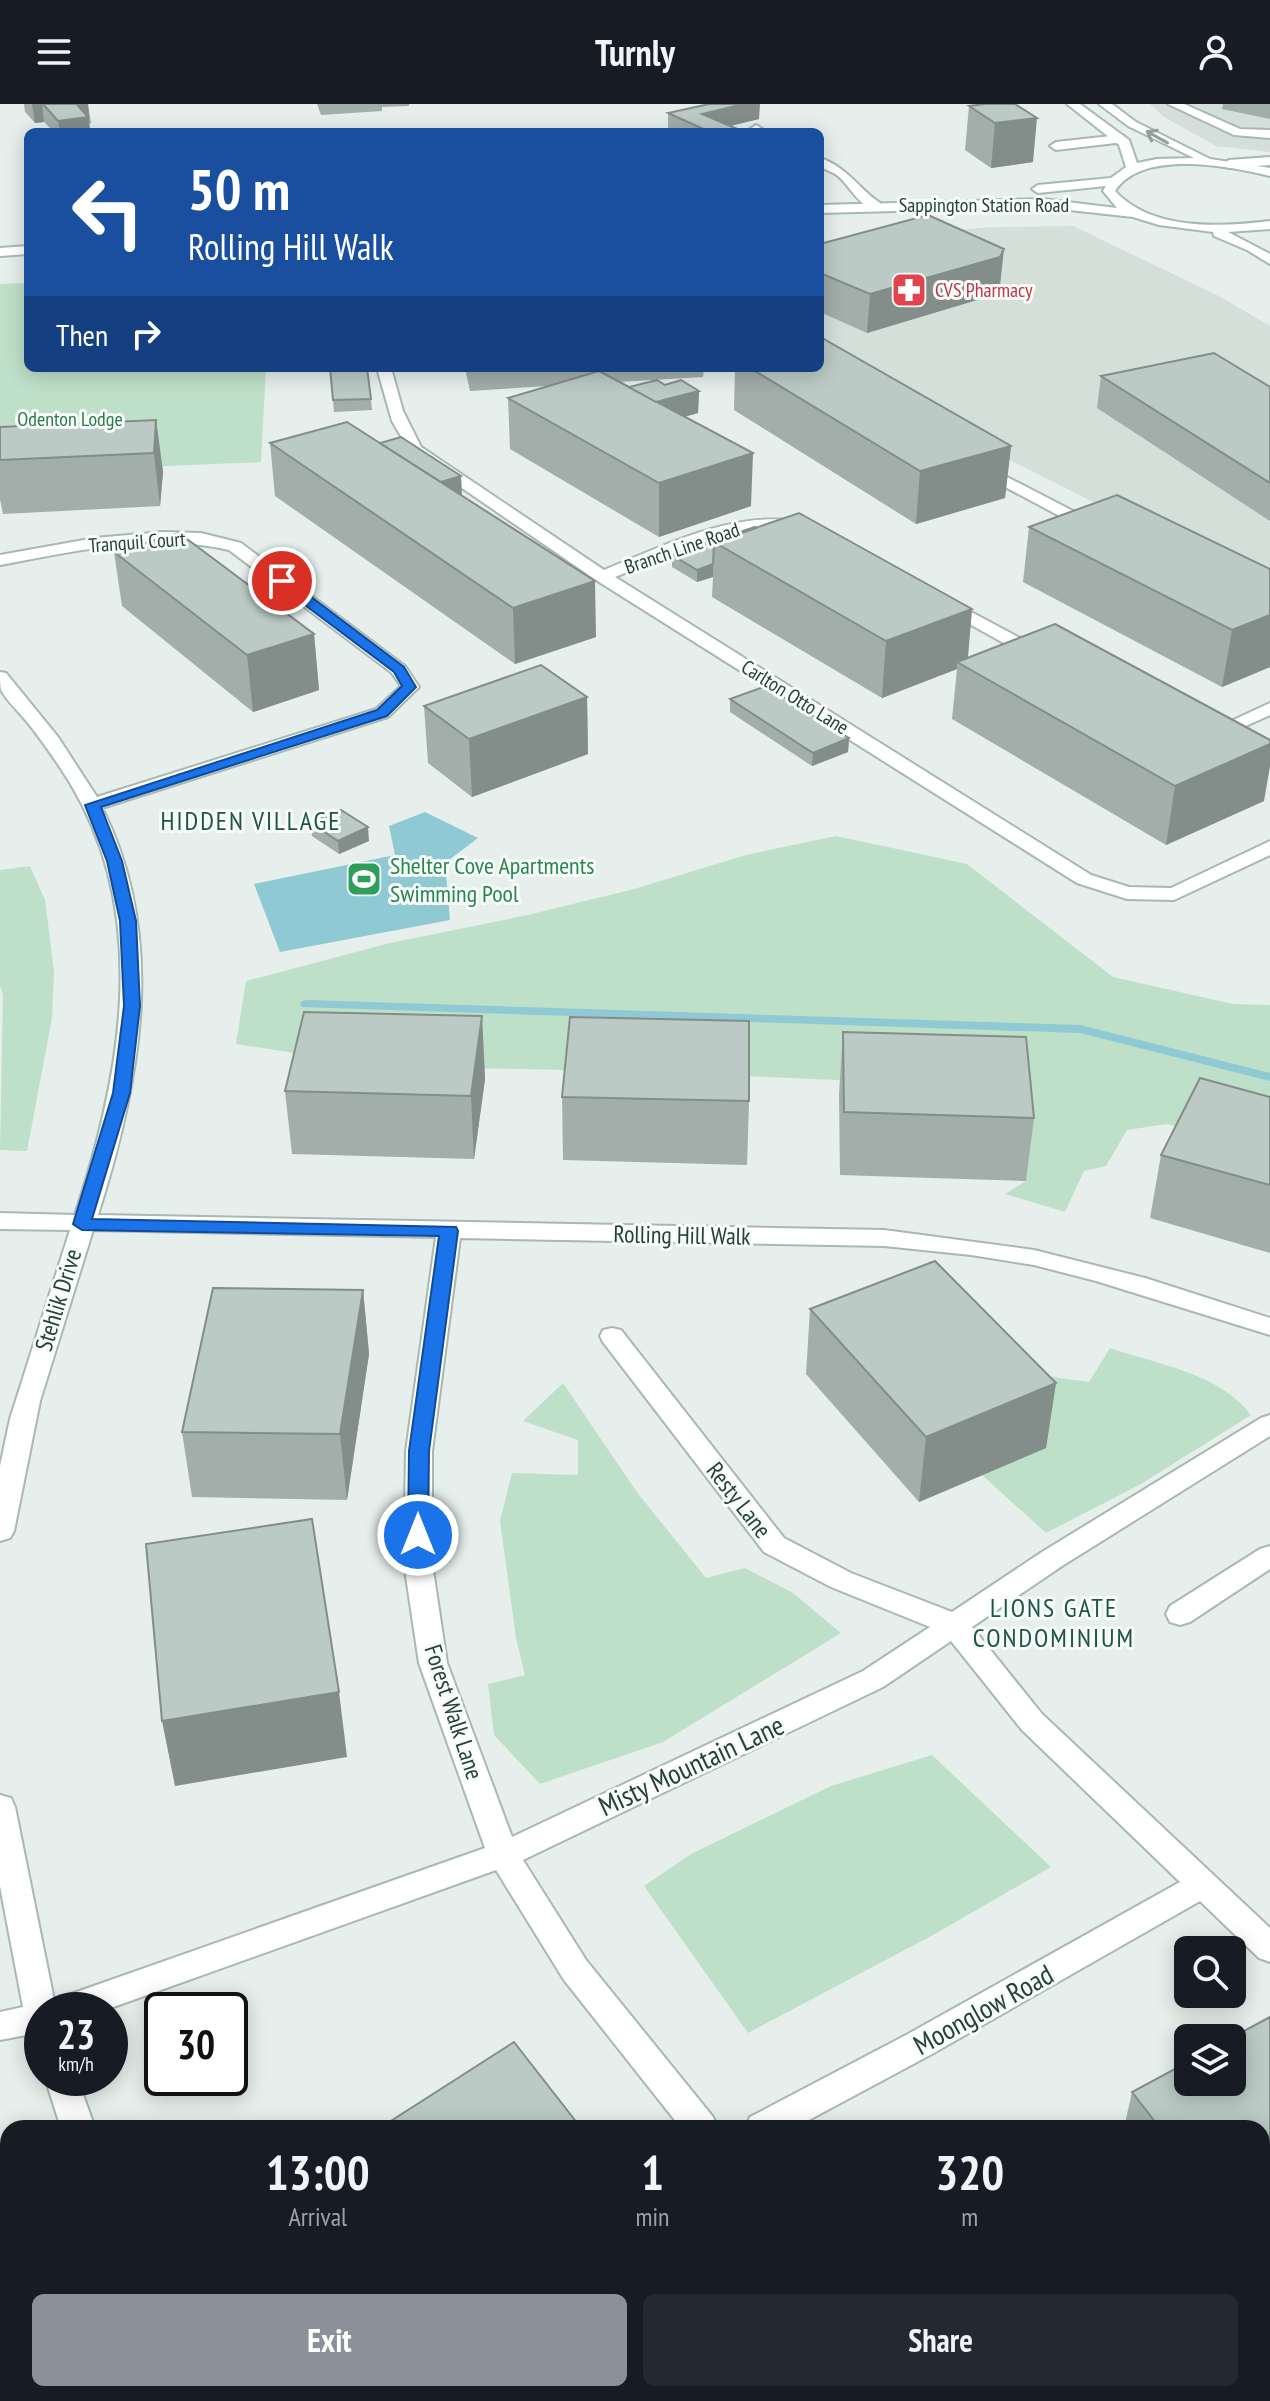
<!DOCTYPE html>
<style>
:root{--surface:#171b24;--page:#242831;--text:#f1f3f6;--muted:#9ea1a6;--accent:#8c9099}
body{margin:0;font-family:"PT Sans Narrow",sans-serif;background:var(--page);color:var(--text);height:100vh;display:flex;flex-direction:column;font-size:30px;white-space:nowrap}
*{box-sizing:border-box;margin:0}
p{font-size:26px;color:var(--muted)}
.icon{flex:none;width:44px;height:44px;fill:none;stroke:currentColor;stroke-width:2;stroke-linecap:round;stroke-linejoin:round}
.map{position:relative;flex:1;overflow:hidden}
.details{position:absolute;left:0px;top:2016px;width:1270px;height:282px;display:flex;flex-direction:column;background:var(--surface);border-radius:24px 24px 0 0;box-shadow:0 4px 20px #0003}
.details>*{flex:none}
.top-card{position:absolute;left:24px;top:24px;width:800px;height:244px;border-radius:12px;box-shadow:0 4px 20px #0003;background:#1a4fa0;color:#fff;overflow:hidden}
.fabs{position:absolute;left:1174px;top:1832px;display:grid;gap:16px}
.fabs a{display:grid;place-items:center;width:72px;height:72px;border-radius:12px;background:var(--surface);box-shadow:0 4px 20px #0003;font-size:40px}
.speed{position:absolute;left:24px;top:1888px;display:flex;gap:16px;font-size:40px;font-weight:700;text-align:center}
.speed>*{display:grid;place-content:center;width:104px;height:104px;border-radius:50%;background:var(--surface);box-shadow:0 4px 20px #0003;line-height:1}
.speed small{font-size:20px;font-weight:400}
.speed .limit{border:4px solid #111;border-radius:12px;background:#fff;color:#111}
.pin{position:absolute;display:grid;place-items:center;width:68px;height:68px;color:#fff;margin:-34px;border:4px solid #fff;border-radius:50%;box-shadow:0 2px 8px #0007}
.me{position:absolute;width:88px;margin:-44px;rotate:0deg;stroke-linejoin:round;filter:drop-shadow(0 0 6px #0008)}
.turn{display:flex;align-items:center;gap:28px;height:168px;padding:0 32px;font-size:36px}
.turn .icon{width:104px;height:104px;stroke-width:2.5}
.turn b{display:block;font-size:56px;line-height:68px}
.then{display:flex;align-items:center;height:76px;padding:0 32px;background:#0003;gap:16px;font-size:30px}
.eta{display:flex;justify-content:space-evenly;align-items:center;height:136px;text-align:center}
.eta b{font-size:48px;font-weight:700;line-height:56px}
.cta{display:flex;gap:16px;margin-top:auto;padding:16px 32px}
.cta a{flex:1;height:92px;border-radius:12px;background:var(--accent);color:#fff;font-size:32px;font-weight:700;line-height:92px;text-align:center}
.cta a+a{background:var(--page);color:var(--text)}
header{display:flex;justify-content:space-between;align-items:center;height:104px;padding:0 32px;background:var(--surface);font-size:36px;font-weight:700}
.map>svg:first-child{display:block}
.built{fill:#d4dfda}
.green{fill:#bfe0c8}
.water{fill:#8ec9d4}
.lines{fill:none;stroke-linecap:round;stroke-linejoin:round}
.stream{fill:#8ec9d4;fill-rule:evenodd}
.service-casing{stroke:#a8b8b2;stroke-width:4}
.minor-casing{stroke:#a8b8b2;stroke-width:4}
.secondary-casing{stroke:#a4bbb3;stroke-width:4}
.service{fill:#fff;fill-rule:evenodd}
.minor{fill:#fff;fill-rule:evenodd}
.secondary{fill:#fff;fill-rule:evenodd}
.wall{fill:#a1aea9}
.shaded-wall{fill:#838d89}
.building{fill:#bbcac4;stroke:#838d89;stroke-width:2}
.oneway{stroke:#92a09c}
.route{fill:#1a73e8;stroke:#114b97;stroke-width:2}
.labels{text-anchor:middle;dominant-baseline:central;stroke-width:6;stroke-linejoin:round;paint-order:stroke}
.far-street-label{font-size:20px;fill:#24423a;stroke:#f7fbf9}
.far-health-label{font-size:20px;fill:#be3a42;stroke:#f7fbf9;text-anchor:start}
.far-park-label{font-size:20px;fill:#2d7a4b;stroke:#f7fbf9}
.leisure-label{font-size:24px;fill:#27864d;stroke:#f7fbf9;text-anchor:start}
.street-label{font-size:24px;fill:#24423a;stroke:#f7fbf9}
.neighbourhood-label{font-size:26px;letter-spacing:2px;fill:#1f5548;stroke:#f7fbf9}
.near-street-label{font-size:28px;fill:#24423a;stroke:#f7fbf9}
</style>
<header><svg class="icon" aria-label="menu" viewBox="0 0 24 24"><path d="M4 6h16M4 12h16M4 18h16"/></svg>Turnly<svg class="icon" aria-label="person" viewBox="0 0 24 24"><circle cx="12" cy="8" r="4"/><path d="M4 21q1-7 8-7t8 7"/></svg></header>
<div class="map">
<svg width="1270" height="2297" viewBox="0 0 1270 2297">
<rect width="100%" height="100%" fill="#e6efeb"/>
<g class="built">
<path d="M1150,0h120v48l-54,-6 -52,-29z"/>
<path d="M1073,122l146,70 51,30v265l-380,-191 -70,-40v-119l174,-14z"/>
</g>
<g class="green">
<path d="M28,179v85h238l-5,94 -261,11v-189z"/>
<path d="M836,732l131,28 146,113 120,27 37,1v148l-103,-29 -40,6 -21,36 -22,5 -19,41 -60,-18 21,-13 -99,-97 -275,-12 -275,-6 -141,-22 10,-63 144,-38 138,-28 106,-26 112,-34z"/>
<path d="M30,762l15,34 9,71 -2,47 -25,133 -27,-1 3,-155 -3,-9v-116z"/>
<path d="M1110,1244c46,16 110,25 141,67l-110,69 -95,49 -64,-58 63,-27v-72l44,6z"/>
<path d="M563,1279l73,108 70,87 39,-10 48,25 48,40 -178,109 -123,42 -46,-49 -6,-51 37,-9 -9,-37 -16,-117 12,-48 66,2v-35l-55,-19z"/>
<path d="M932,1651l119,112 -118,68 -185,98 -104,-147 47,-32 140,-68z"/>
<path d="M603,2290h127l4,7h-143z"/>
</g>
<path class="water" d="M425,708l53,26 -33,25 5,57 -170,32 -26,-68 141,-29 -6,-29z"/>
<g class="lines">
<path class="stream" d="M307,896l773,25 190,48v8l-190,-48 -778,-26 -2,-3 2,-3z"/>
<defs>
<g id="service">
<path d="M1168,0h16l56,25 30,1v8l-36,-3z"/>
<path d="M756,21l11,7h-15l-2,-3z"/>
<path d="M1120,31l4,1v6l-68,8 -6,-4 6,-4z"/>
<path d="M820,54c27,9 38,30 60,45v6c-20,1 -28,-21 -42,-33 -5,-4 -12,-6 -18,-9z"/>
<path d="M1270,599v12l-53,24h-14l-2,-4z"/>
</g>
<g id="minor">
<path d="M1270,53v8l-41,3 -6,-4 6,-4z"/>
<path d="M377,264h14l12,43 18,36 183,123c65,-26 137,-64 209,-46v6c-14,3 -37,-5 -56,-1 -50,8 -96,30 -142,48l476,298 38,12 42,1 99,-47v14l-96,45 -47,-1 -50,-16 -481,-303 -185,-127 -19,-32z"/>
<path d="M978,358l122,63 2,3 -2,3h-12l-115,-61 -3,-3z"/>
<path d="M163,428l38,1 40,10 164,123 14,21 -31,30 -286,91c66,130 38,275 -4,407l786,15 150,20 111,28 125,40v17l-174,-54 -62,-16 -63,-10 -87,-9 -424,-8 -28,213v112l15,100 65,174 351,-166 67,-44 -99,-40 -67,-35 -161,-210 -3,-6 3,-6 9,-2 9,2 163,208 67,35 101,39 90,-60 219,-134 9,-3v21l-208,130 -90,61 70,87 228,214v34l-11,-4 -59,-57 -268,153 -138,74h-49l5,-11 158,-83 272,-152 -158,-152 -71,-89 -68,46 -360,173 63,100 127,157 5,11h-37l-117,-148 -68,-110 -391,140h-63v25l-5,-2 -37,7v-28l23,-5 -23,-121v-91l11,3 4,9 39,193 431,-152 -66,-185 -15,-100 2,-112 30,-214 -343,-7 -53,171 -26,130 -4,7 -10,3v-75l10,-47 60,-189 -70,-1v-16l75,2c46,-140 76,-298 -5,-432 -13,-21 -27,-41 -42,-60 -8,-10 -21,-22 -27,-33 -1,-5 -1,-13 -1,-18l6,1 52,64 39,60 279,-88 25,-23 -9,-13 -163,-123c-75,-18 -154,1 -229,15v-10l95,-17z"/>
<path d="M945,494l103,55 3,4 -3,4h-12l-97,-54 -2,-4 2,-4z"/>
<path d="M1270,1442v23l-80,53 -10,3 -10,-3 -4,-8 4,-8 90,-57z"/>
<path d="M45,1974h32l18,50h-34z"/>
<path d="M198,2290h37l3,7h-37z"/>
</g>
<g id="secondary">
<path d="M1067,0h13l49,36 8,23 20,-4 37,-1 -66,-32 -29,-22h13l24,18 74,37 60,9v8c-41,-10 -128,-27 -155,15 37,40 105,36 155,30v8l-42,3 42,22v10l-23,-14 -33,-14 -1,-4 -54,-7 -26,-8 -91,-10 -222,6v-8l222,-6 75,9 -14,-17 3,-5 -68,7 -6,-4 6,-4 73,-7 15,-11 -7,-22z"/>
<path d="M28,142v8l-28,2v-8z"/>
</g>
</defs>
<use href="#service" class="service-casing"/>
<use href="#minor" class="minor-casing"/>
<use href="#secondary" class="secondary-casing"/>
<use href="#service" class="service"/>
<use href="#minor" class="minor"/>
<use href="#secondary" class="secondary"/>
</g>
<g class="wall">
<path d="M24,0h64l3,19 -2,1 1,8h-36l-10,-10 -9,1 -10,-11z"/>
<path d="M317,0h92v2l-27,1v4l-61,4z"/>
<path d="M985,0l48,58 -42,6 -26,-18 4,-44z"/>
<path d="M1223,0h47v15l-48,-10z"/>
<path d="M668,9l91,6 -28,7 11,6h-74z"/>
<path d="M820,140l180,42 -3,8 -130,39 -47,-21z"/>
<path d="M330,264l41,31 1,11 -38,2z"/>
<path d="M465,264h239l-1,9 -84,5 10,5 36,-2 34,6 -1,22 -14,4 67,89 -92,31 -149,-88 -2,-51 40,-12 -78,5z"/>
<path d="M735,264h85l191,78 -6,52 -89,26 -182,-114z"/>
<path d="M1101,272l169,11v134l-173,-113z"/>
<path d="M156,316l7,52 -3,34 -157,8 -3,-15v-72z"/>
<path d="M270,339h110l81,33 1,20 134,141 -81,27 -240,-168z"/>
<path d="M755,423l217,82 -4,49 296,143 -98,44 -214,-126 5,-50 -75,29 -170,-101 1,-20 -16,5 -25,-15v-12z"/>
<path d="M1029,423l241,42v98l-48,20 -199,-105z"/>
<path d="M114,448l200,82 5,56 -66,22 -131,-106z"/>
<path d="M587,593l1,57 -116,43 -44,-34 -4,-57z"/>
<path d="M730,595l119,39 -1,14 -36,14 -82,-54z"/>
<path d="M311,719l58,18 -30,13 -27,-18z"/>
<path d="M482,912l3,63 -11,80 -182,-5 -7,-63z"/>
<path d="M843,928l191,86 -8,63 -186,-6 -1,-81z"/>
<path d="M562,993l187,4 -2,64 -184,-5z"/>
<path d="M1270,993v156l-120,-35 11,-63z"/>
<path d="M363,1186l6,64 -22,146 -155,-3 -10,-65z"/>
<path d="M810,1205l246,74 -10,65 -127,54 -113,-128z"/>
<path d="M1132,1988l28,36h-36z"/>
<path d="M478,2290h84l-9,7h-70z"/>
<path d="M803,2290h297l-12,7h-281z"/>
</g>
<g class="shaded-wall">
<path d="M32,0h10l2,18 -9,1z"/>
<path d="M88,0l2,28h-30l-2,-11 20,-15z"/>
<path d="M744,0h16l-1,15 -51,12 -6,-17z"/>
<path d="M1037,14l-4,44 -42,6 4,-45z"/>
<path d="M1004,145l-4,37 -3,8 -130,39 3,-39z"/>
<path d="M699,287l-1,22 -69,19v-23z"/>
<path d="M156,316l7,52 -3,34 -6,-53z"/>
<path d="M1011,342l-6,52 -89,26 4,-53z"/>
<path d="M753,349l-2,53 -92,31v-54z"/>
<path d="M461,372l1,24 -35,-14z"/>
<path d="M713,460v13l-16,5v-12z"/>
<path d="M595,477l1,56 -81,27 -2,-56z"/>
<path d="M972,505l-5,56 -10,-3v7l-75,29 4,-57z"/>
<path d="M1270,511v52l-48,20 10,-57z"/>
<path d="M314,530l5,56 -66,22 -6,-57z"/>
<path d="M587,593l1,57 -116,43 -3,-58z"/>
<path d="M849,634l-1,14 -36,14 1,-13z"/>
<path d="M1270,640v22l-6,35 -98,44 9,-59z"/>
<path d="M368,723l1,14 -30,13 -1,-13z"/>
<path d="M482,912l3,63 -11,80 -3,-63z"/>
<path d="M363,1186l6,64 -22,146 -7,-66z"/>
<path d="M1056,1279l-10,65 -127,54 7,-65z"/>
<path d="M339,1588l8,65 -172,29 -13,-65z"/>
<path d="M1270,2154v48l-8,5v-43l2,-7z"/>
<path d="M503,2290h59l-9,7h-49z"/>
<path d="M1014,2290h86l-12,7h-86z"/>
</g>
<g class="building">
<path d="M43,0h45l-10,2 10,11 -30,4z"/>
<path d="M709,0h35l-42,10 40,17 -32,1 -42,-19z"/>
<path d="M985,0h30l22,14 -42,5 -26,-17z"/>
<path d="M928,111l76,34 -4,8 -130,37 -50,-21v-29z"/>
<path d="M820,234h2l189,108 -91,25 -170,-103h70z"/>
<path d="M1214,249l56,34v96l-169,-107z"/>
<path d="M330,264h37l4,31 -38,1z"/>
<path d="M599,267l154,82 -94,30 -151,-85z"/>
<path d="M657,276l8,5 16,-5 18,11 -43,11 -27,-15z"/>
<path d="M156,316l-2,33 -154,7v-33z"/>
<path d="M347,318l248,159 -82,27 -243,-165z"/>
<path d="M401,333l60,39 -20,6 -61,-39z"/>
<path d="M1117,391l153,74v46l-38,15 -203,-103z"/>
<path d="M799,409l173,96 -86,32 -172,-99z"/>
<path d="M755,423l1,1 -42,14 -1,22 -16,6 -25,-15z"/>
<path d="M179,429l135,101 -67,21 -133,-103z"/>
<path d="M1055,520l215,116v4l-95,42 -218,-124z"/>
<path d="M541,561l46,32 -118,42 -45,-33z"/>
<path d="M766,582l83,52 -36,15 -83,-54z"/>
<path d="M341,706l27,17 -30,14 -27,-18z"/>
<path d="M304,908l178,4 -11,80 -186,-5z"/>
<path d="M570,913l179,4v80l-187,-4z"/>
<path d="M843,928l183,5 8,81 -190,-6z"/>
<path d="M1200,974l70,19v88l-109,-30z"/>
<path d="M935,1157l121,122 -130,54 -116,-128z"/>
<path d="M213,1184l150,2 -23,144 -158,-2z"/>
<path d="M312,1415l27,173 -177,29 -16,-177z"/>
<path d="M1270,1913v241l-6,3 -2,-3v-130h-102l-28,-36 56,-30v20h44l-1,-44z"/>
<path d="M514,1938l67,86h-201z"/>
<path d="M846,2290h168l-12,7h-152z"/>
</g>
<defs><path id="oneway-shaft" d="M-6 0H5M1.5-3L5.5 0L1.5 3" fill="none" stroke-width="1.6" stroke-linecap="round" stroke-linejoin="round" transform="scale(2)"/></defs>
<use class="oneway" href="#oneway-shaft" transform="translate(1157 33) rotate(-151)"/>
<path class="route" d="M277,474h9l118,89 12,20 -29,29 -286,91 21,54 14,60 4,85 -10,87 -38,126 364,8 2,4 -29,220 -1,84 -3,5h-14l-3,-5 1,-84 30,-215 -357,-6 -9,-6 40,-131 11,-87 -4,-85 -13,-60 -22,-56 292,-95 25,-24 -8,-14 -117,-88z"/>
<defs>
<symbol id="pharmacy-square" viewBox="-11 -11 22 22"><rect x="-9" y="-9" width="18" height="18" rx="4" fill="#e0444e" stroke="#f7fbf9"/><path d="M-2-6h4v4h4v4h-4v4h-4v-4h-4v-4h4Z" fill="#fff"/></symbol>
<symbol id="stadium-square" viewBox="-11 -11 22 22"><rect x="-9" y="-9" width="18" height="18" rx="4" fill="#2e9e5b" stroke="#f7fbf9"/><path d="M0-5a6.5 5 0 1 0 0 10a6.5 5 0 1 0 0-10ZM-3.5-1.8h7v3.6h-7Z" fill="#fff"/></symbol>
</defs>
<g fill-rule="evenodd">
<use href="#pharmacy-square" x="889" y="166" width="40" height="40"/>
<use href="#stadium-square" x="344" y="755" width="40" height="40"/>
</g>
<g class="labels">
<g class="far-street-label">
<text x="984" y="101">Sappington Station Road</text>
<text transform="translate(137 438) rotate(-4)">Tranquil Court</text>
<text transform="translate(682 444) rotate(-19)">Branch Line Road</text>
<text transform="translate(795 593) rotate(32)">Carlton Otto Lane</text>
</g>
<g class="far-health-label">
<text x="935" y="186">CVS Pharmacy</text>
</g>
<g class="far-park-label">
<text x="70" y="315">Odenton Lodge</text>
</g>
<g class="leisure-label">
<text x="390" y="761">Shelter Cove Apartments<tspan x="390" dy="28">Swimming Pool</tspan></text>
</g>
<g class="street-label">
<text transform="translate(682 1131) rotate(1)">Rolling Hill Walk</text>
<text transform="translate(58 1196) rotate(-73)">Stehlik Drive</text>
<text transform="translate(739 1396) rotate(52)">Resty Lane</text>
<text transform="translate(454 1608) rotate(72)">Forest Walk Lane</text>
</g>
<g class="neighbourhood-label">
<text x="251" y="716">HIDDEN VILLAGE</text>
<text x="1054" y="1503">LIONS GATE<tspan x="1054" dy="30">CONDOMINIUM</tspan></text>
</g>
<g class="near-street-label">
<text transform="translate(691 1661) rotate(-25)">Misty Mountain Lane</text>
<text transform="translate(983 1905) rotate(-29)">Moonglow Road</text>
</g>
</g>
</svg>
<div class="fabs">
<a><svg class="icon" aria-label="search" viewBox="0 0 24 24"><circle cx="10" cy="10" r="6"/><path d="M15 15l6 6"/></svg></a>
<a><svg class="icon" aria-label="layers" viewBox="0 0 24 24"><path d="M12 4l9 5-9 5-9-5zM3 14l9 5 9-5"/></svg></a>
</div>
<div class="speed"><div>23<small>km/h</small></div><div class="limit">30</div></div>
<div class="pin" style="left:282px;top:477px;background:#d93025"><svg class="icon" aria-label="arrive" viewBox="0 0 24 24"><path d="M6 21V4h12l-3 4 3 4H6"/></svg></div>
<svg class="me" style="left:418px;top:1431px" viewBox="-20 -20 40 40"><circle r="17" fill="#1a73e8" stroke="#fff" stroke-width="3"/><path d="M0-11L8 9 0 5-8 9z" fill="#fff"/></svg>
<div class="top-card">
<div class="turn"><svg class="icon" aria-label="left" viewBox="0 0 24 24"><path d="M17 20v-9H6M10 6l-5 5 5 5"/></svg><div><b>50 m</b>Rolling Hill Walk</div></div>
<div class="then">Then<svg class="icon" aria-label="right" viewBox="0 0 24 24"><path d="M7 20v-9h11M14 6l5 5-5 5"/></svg></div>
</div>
<section class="details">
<div class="eta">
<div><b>13:00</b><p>Arrival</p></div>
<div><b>1</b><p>min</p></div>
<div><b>320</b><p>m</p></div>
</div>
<div class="cta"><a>Exit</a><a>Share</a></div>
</section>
</div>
